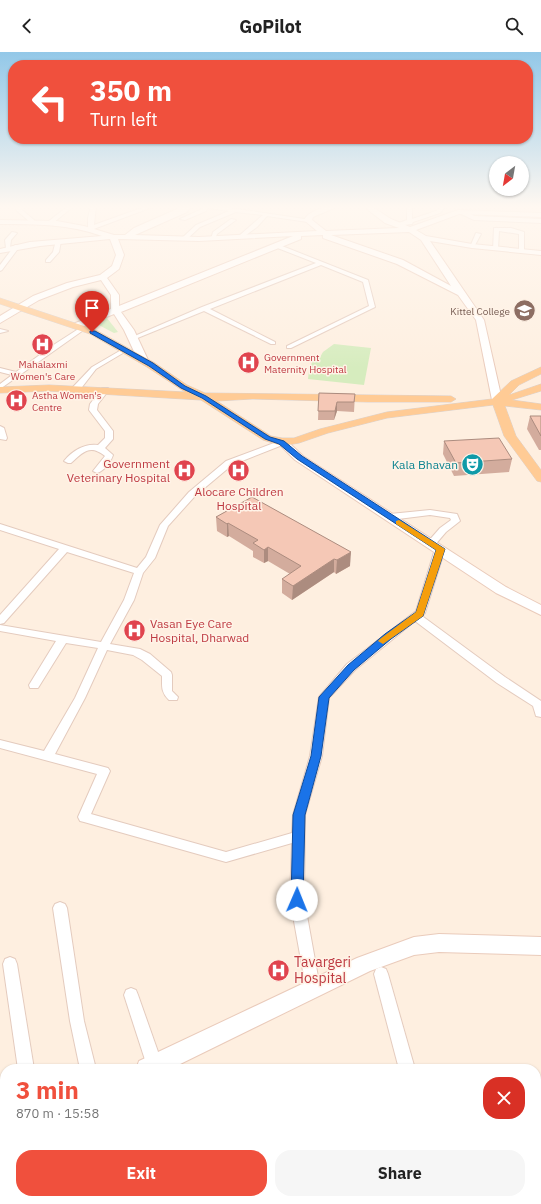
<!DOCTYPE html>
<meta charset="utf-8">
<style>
:root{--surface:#fff;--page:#f6f6f6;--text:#222;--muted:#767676;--accent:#f0503d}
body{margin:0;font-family:"IBM Plex Sans",sans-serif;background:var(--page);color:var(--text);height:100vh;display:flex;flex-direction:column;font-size:15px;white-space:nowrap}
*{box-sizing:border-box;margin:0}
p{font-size:13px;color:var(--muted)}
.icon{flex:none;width:22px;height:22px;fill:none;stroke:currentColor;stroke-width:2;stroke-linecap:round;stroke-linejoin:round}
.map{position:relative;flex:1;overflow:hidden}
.details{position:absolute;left:0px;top:1012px;width:541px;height:140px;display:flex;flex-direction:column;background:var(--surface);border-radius:16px 16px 0 0;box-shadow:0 1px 3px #0004}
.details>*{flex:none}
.banner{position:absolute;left:8px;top:8px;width:525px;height:84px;border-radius:16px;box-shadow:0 1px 3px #0004;background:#f0503d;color:#fff;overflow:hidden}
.needle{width:26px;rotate:211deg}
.buttons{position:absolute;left:489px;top:104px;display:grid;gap:8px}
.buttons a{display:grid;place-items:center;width:40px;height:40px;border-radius:50%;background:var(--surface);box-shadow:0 1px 3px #0004;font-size:20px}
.pin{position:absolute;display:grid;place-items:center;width:34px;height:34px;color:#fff;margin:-41px -17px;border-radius:50% 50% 50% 0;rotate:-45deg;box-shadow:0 0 4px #0007}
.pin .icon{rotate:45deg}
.me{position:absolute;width:44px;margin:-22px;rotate:1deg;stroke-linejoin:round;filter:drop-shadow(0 0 3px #0008)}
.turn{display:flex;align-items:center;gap:14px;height:84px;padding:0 16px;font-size:18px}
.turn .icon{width:52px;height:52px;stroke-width:2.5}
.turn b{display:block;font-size:28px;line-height:34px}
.round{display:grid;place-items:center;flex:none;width:42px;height:42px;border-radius:16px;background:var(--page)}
.summary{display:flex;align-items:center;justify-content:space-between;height:68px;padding:0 16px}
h1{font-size:24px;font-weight:800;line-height:30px;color:var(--accent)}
.cta{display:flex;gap:8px;margin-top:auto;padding:8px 16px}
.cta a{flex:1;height:46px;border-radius:16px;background:var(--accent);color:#fff;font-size:16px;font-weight:800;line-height:46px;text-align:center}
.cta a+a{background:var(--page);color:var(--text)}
header{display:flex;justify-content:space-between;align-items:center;height:52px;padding:0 16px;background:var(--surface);font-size:18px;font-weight:800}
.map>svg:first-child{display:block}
.green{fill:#d6ecbe}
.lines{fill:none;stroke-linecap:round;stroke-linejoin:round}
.street-casing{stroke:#e4cbbe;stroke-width:2}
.secondary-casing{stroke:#eacbbb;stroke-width:2}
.primary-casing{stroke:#dbd2cf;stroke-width:1}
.street{fill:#fff;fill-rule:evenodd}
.secondary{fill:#fff;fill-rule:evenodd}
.primary{fill:#ffcb95;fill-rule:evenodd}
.wall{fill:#d3ac9d}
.shaded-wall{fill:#ac8c7f}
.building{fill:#f5c8b6;stroke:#ac8c7f}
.route{fill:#1a73e8;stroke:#114b97}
.slow{fill:#f59e0b}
.labels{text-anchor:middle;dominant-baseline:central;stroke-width:3;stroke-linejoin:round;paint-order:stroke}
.far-education-label{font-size:10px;fill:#785e54;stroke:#fff3e7;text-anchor:end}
.far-health-label{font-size:10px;fill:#be3a42;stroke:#fff3e7;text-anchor:start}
.health-label{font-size:12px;fill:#be3a42;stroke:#fff3e7;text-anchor:end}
.culture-label{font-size:12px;fill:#0d838f;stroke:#fff3e7;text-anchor:end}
.near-health-label{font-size:14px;fill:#be3a42;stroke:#fff3e7;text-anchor:start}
</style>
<header><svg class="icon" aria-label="back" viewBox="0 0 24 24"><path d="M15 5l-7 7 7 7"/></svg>GoPilot<svg class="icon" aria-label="search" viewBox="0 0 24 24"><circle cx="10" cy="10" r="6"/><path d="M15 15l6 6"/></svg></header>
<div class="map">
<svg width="541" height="1152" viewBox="0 0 541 1152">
<rect width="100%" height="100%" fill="#feefe0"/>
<g class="green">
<path d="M107,266l11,14 -4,1 -21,-11z"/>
<path d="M334,292l37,4 -7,37 -56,-6 1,-9 4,-10 6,-1 4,-7z"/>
</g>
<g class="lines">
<defs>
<g id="street">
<path d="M16,154h5v3l13,11v2h-4l-14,-12z"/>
<path d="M68,154h6l-21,17h-4v-2z"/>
<path d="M91,154h5l-2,19 53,-19h8l-64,24 -3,-2v-10z"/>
<path d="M201,154h16l94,14 -3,2 -41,-6 -10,11 -15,11 -2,-1v-2l23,-20 -27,-3 -36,15 -14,13h-4v-2l14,-13 33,-14 -21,-3 -2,3 -21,9 -5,-1 22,-10 1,-1z"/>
<path d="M407,154h5v13l24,-8 5,-5h5l-6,7 -27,9 -1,2 -16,2v-2l11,-4z"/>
<path d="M459,159h4l12,5 66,3v4l-67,-3 -15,-7z"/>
<path d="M231,167l5,1 -19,14 -2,5h-4l2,-7z"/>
<path d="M494,176h17l13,4v21l-5,-1v-18l-20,-3 -1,18 -5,1z"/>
<path d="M12,180l5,1 -6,7 -1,8h-4l-1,-8z"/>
<path d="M476,181l5,1 -7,13h-4z"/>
<path d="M56,188l5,1 -2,11 -9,10h-4v-2l7,-8z"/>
<path d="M277,192l91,36 7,27 -84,41h-4v-2l82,-40 -6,-24 -42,-17 -111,44 65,33v2h-4l-67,-33 -69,28 -5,-1 72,-31 114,-44 -41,-16v-2z"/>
<path d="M15,193l5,1 -18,24 -2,1v-6z"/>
<path d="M83,274l3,2 -1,1 -85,60v-5l12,-9 -12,-3v-4l16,4 39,-28z"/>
<path d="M0,277l8,2 -8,2z"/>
<path d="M123,297l5,1 -32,19 -17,22h-6v-4l19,-20z"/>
<path d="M102,336h6l1,2 -11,14 -1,6 16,21v8l-8,9 8,7c-2,7 -9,16 -16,18l-4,-2 12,-15c-15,-12 -22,-4 -34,7h-3l-4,-2c8,-10 21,-18 34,-16l7,-7v-7l-16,-21 1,-6z"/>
<path d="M0,374l4,2 3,10 -1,2 -6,-1z"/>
<path d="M282,388l4,2 -1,2 -53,21 -37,31 -27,30 -13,32 -12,15 -9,27 -24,44 30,5 10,5 21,18 1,3v16l6,6 -1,3h-8c-8,-8 -7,-13 -7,-24l-20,-16 -9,-5 -26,-5 -22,48 -30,56 53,14 2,3 -19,43 135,38 66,-19 1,-18 17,-59 9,-59 28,-33 69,-53 19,-62 5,-3 3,1 2,2 -20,64 -3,3 83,61 36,24v16l-5,-1 -3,-10 -36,-23 -82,-62 -60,49 -26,28 -7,58 -17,59 -1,84 16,89 -2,5 -5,2 -5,-2 -2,-5 -16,-89 2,-56 -66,19 -142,-40 -4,-1 -2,-4 19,-43 -97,-26v-8l44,11 31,-53 23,-50 -32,-5 -28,45h-8l-1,-3 27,-44 -56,-10v-6l101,17 23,-42 10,-27 -67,-21 -63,71 -4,1v-9l59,-66 -59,-19v-6l137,44 9,-11 14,-32 29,-33 37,-31z"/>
<path d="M430,458l27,4 3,7 -14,11 -12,14 -3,1 -5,-3 14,-16 11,-8 -1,-2 -20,-3 -40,5 -4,-3 4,-3z"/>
<path d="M60,850l5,2 2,4 17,113 12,48h-16l-10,-48 -17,-113 2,-4z"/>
<path d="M10,905l5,2 2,5 17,105h-16l-15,-105 2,-5z"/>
<path d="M381,915l5,2 2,5 27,95h-16l-25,-95 2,-5z"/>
<path d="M131,936l5,2 2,5 25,71 -2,3h-12l-2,-3 -23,-71 2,-5z"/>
<path d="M536,1087l5,1v16l-5,-1z"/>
<rect x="21" y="1147" width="16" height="5"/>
<path d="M216,1147h25l-2,5h-25z"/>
<path d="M359,1147h16l2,5h-16z"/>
<path d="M453,1147h17l2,5h-17z"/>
</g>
<g id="secondary">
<path d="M184,154h7l-4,6 -52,23 64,2 118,-6 -13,-11c6,-11 24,-14 35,-14l-26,11 -1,3 14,11 73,-3 -14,-5 -22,-17h8l20,13 19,8 48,-17 83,3v4l-82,-3 -43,16 10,6 46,8 69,7v4l-69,-7 -42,-7 54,79 18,80 -5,3 -5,-3 -16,-80 -18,-25 -61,-31 -74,-26v-3l-22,1v3l-180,73 13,18 14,30 -2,2h-6l-2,-2 -14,-30 -10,-16 -35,14 -3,1 -5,-3 2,-2 38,-15v-14l-10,-15 -28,7 -34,13 -39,23v-7l33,-20 34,-13 33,-8 12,-9 4,-11 -6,-16 -70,7 -40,7v-4l30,-7 72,-6c-33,-12 -67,-12 -102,-12v-4l57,1 27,5 30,9h11l9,-7zM409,180l12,8 30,46 -48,-26 -72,-25zM293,184l-174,70v-11l-12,-17 12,-9 5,-14 -6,-16 81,2z"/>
<path d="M282,387l4,1 17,16 203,131 35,18v10l-45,-22 -201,-133 -18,-18z"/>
<path d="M439,882l102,3v18l-102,-3 -25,3 -44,16 -200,98h-34l3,-8 218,-103 57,-21z"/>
<path d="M5,1073v22l-5,2v-22z"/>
</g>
<path id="primary" d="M0,246l96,32 59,33 32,22 18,8 246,3 5,3 -5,3h-83l-116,-3 -35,2 54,35 11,2h12l26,-9 67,-17 105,-13 19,-18 30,-14v7l-22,11 -10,10 32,-11v7l-29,9 29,4v6l-36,-4 11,30 25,34v12l-4,-1 -33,-45 -11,-31 -106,13 -59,15 -29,10 -17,3 -19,-6 -62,-40 -152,-9 -49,2v-6l49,-2 136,7 -38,-25 -57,-33 -90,-30z"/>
</defs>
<use href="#street" class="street-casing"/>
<use href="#secondary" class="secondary-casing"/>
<use href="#primary" class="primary-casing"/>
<use href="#street" class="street"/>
<use href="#secondary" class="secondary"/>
<use href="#primary" class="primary"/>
</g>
<g class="wall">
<path d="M319,341l36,1 -1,18 -17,-1 -3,9h-16z"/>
<path d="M530,364h11v34h-2l-12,-21z"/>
<path d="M444,389l68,18 -3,13 -55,4 -11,-22z"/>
<path d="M252,445l98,69 -14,8 -2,-2 -42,28 -10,-7v-14l8,-5 -22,-13 -4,2 -11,-6v-6l-24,-15 -2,1 -10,-6 -1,-14z"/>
</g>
<g class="shaded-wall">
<path d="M337,350v9l-3,9 1,-9z"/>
<path d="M228,471l1,13 -2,1v-13z"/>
<path d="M268,495v14l-4,2v-13z"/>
<path d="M351,500l-1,14 -14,8 1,-14z"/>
<path d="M334,507v13l-42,28 1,-14z"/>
</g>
<g class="building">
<path d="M319,341l36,1 -1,8h-17l-2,9h-17z"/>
<path d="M530,364h11v20z"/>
<path d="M499,386l13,21 -56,4 -12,-22z"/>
<path d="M252,445l99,55 -14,8 -3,-1 -41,27 -11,-7 19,-13 -33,-19 -4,3 -11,-7 5,-3 -30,-17 -1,1 -11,-7z"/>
</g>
<linearGradient id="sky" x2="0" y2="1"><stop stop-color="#93c8e8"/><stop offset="0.49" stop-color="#fff8f1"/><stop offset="1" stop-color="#fff8f1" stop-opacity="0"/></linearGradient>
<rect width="541" height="316" fill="url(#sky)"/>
<path class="route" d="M90,279h5l58,32 32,23 21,10 64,41 14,4 18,15 143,93 -22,67 -32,23 -37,31 -25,28 -8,58 -16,59 -2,85 -1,3 -5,2 -4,-2 -2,-3 2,-85 18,-59 8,-59 29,-32 37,-31 31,-22 20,-62 -139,-91 -18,-15 -14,-5 -63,-41 -21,-10 -32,-22 -59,-33z"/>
<path class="slow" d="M399,468l46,29 -22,67 -40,28 -5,-3 2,-2 36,-27 20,-62 -40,-26v-3z"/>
<defs>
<symbol id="university-disc" viewBox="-11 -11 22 22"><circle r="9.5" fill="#8d6e63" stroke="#fff3e7"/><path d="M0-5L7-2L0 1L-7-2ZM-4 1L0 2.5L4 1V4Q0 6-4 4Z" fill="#fff"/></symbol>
<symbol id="hospital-disc" viewBox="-11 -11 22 22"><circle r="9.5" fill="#e0444e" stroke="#fff3e7"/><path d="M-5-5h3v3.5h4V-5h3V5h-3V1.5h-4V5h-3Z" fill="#fff"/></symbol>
<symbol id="theatre-disc" viewBox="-11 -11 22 22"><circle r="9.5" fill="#0f9aa8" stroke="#fff3e7"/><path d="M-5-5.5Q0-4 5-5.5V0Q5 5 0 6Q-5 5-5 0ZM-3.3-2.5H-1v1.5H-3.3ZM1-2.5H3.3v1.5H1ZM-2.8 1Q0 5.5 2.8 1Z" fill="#fff"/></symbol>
</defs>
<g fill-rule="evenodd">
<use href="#university-disc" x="512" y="246" width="25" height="25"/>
<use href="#hospital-disc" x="30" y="280" width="25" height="25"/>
<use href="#hospital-disc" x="236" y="298" width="25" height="25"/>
<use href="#hospital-disc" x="4" y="336" width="25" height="25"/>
<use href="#theatre-disc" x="460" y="400" width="25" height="25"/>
<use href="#hospital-disc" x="172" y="406" width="25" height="25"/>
<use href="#hospital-disc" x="226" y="406" width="25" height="25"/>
<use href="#hospital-disc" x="122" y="566" width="25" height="25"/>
<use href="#hospital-disc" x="266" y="906" width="25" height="25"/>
</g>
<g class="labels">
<g class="far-education-label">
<text x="510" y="259">Kittel College</text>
</g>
<g class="far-health-label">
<text x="264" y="305">Government<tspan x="264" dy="12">Maternity Hospital</tspan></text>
<text x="43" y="312" text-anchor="middle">Mahalaxmi<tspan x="43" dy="12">Women's Care</tspan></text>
<text x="32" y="343">Astha Women's<tspan x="32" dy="12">Centre</tspan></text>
</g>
<g class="health-label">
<text x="170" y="411">Government<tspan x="170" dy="14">Veterinary Hospital</tspan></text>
<text x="239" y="439" text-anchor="middle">Alocare Children<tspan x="239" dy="14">Hospital</tspan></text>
<text x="150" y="571" text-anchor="start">Vasan Eye Care<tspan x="150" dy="14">Hospital, Dharwad</tspan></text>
</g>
<g class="culture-label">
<text x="458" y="412">Kala Bhavan</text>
</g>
<g class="near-health-label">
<text x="294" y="910">Tavargeri<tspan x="294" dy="16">Hospital</tspan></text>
</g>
</g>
</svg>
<div class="buttons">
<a><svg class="needle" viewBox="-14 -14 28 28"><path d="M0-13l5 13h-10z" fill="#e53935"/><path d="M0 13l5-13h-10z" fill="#767676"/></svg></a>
</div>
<div class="pin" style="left:92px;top:280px;background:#d93025"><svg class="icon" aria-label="arrive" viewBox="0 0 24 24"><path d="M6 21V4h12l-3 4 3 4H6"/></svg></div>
<svg class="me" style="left:297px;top:848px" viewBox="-20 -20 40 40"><circle r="19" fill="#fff"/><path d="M0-13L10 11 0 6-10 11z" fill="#1a73e8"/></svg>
<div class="banner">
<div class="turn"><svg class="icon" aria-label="left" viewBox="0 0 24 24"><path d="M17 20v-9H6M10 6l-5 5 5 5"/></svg><div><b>350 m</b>Turn left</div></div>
</div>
<section class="details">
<div class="summary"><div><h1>3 min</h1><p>870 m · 15:58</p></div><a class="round" style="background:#d93025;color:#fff"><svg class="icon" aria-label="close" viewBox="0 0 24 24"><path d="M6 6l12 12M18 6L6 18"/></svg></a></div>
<div class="cta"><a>Exit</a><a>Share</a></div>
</section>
</div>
